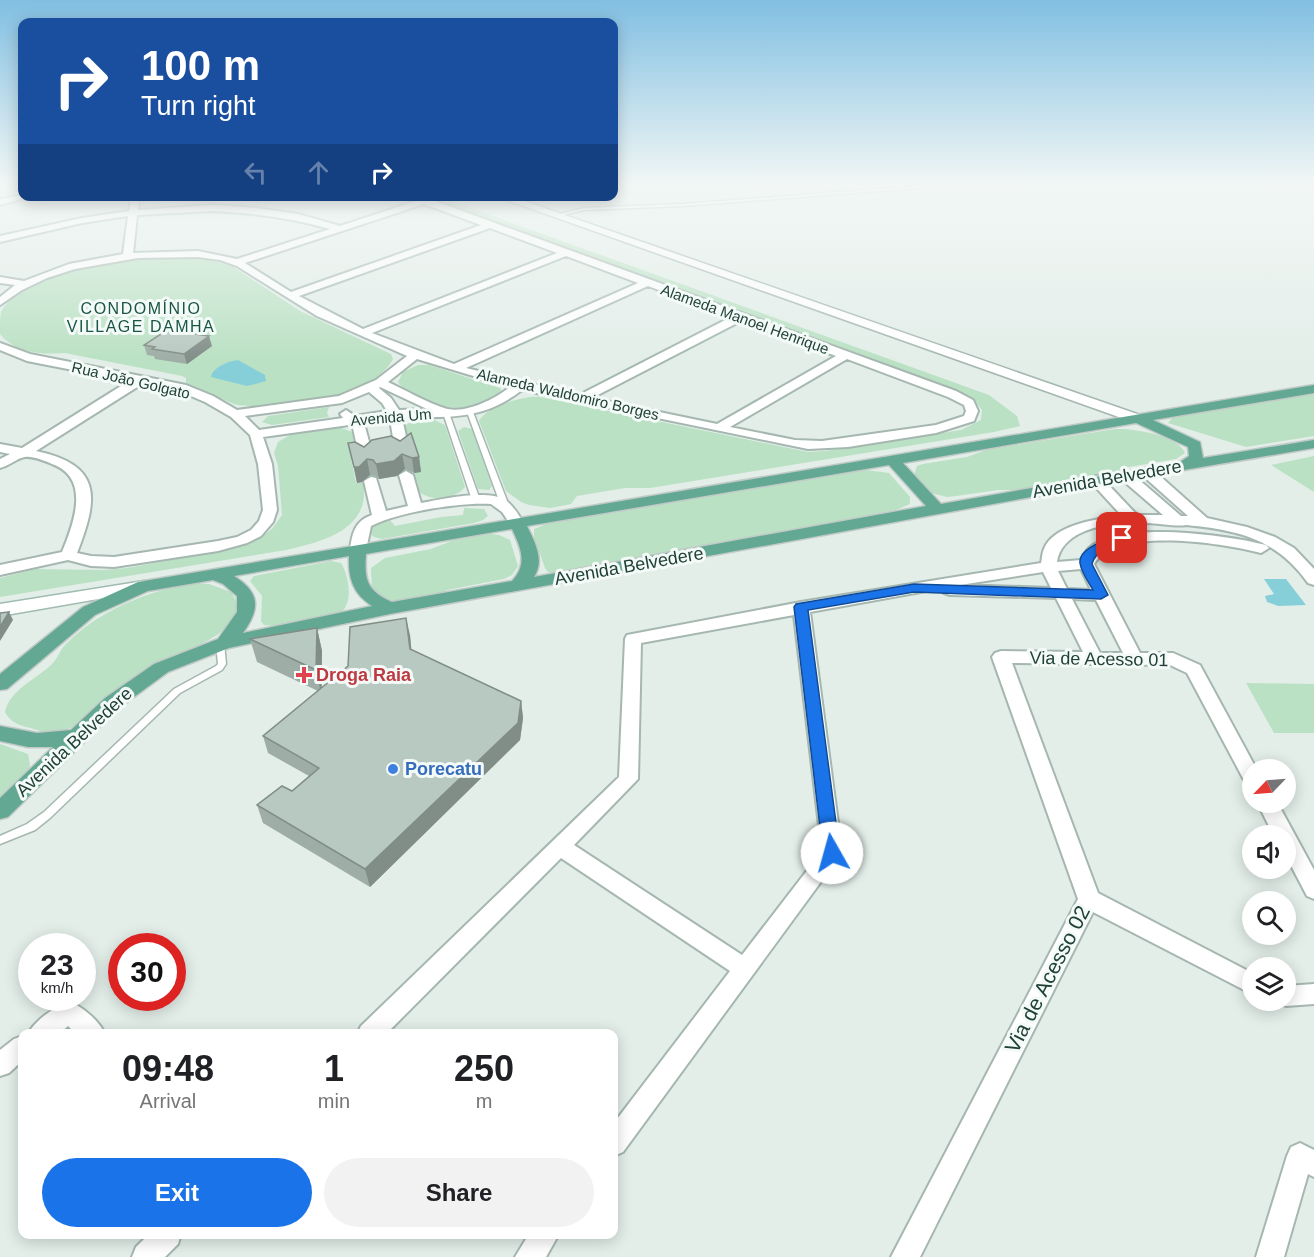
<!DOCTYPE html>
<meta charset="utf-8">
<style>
:root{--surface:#fff;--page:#f2f2f2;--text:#202124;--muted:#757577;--accent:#1a73e8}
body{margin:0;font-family:Arial,sans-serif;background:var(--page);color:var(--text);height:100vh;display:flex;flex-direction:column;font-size:22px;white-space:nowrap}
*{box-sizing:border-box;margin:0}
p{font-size:20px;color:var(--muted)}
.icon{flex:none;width:33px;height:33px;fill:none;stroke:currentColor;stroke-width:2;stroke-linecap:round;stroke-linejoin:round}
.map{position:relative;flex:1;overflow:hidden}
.details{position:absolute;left:18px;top:1029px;width:600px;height:210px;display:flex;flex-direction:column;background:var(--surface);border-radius:12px;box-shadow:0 3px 15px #0003}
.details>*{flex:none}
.hud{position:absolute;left:18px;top:18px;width:600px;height:183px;border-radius:12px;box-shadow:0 3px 15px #0003;background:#1a4fa0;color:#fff;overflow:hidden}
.needle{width:39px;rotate:245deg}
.controls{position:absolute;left:1242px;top:759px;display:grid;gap:12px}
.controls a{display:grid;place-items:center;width:54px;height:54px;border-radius:50%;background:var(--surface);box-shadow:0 3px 15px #0003;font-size:30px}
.speed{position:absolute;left:18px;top:933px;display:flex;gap:12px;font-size:30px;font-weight:700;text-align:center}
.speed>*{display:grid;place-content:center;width:78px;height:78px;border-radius:50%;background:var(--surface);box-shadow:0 3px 15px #0003;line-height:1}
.speed small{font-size:15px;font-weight:400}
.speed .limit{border:9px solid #d22;background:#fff;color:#111}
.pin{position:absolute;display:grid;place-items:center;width:51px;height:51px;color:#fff;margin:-26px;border-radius:12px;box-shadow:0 3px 9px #0006}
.me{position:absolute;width:66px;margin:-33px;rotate:353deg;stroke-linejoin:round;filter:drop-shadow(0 0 4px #0008)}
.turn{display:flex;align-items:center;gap:21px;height:126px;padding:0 24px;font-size:27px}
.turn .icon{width:78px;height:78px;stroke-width:2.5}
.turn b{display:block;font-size:42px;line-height:51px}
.lanes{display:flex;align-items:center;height:57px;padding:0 24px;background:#0003;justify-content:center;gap:30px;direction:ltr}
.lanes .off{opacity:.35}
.eta{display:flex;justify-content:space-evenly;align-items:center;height:102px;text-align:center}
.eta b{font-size:36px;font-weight:800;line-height:42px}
.primary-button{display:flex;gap:12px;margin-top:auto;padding:12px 24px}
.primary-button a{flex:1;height:69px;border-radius:36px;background:var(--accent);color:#fff;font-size:24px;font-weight:800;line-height:69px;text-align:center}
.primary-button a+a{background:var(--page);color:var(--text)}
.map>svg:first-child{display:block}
.green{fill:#bae1c3}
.water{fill:#86cfd8}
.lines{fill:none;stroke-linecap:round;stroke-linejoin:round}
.service-casing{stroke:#a5b7b0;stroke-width:3}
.minor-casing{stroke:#a5b7b0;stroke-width:4}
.tertiary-casing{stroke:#a5b7b0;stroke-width:3}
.secondary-casing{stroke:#a0bbb0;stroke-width:3}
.primary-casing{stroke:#c1cac7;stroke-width:3}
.service{fill:#fff;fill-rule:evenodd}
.minor{fill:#fff;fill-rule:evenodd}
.tertiary{fill:#fff;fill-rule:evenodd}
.secondary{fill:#fff;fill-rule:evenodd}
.primary{fill:#63a893;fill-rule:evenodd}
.wall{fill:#9eada6}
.shaded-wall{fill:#818d87}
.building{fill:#b8c9c1;stroke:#818d87;stroke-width:1.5}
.route{fill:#1a73e8;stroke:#114b97;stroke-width:1.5}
.health-dot{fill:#e0444e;stroke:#f4faf7;stroke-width:2}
.shop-dot{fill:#3f7fe0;stroke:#f4faf7;stroke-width:2}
.labels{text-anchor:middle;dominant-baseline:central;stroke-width:6;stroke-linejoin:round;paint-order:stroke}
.far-street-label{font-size:15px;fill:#204137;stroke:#f4faf7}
.far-neighbourhood-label{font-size:16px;letter-spacing:1.5px;fill:#1a5645;stroke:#f4faf7}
.street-label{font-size:18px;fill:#204137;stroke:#f4faf7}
.health-label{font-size:18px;font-weight:bold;fill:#be3a42;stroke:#f4faf7;text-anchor:start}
.shop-label{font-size:18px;font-weight:bold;fill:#366cbe;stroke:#f4faf7;text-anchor:start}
.near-street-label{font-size:21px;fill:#204137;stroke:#f4faf7}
</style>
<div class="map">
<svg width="1314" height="1257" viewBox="0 0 1314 1257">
<rect width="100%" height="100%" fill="#e3eee9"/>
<g class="green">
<path d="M422,197h18l549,198 28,21 3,10 -26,6 -344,56h-25l-48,8 -6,8 -21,4 -21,-3 -8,-3 -15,-11 -27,-70c8,-15 46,-26 62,-24l267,55 17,-1 136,-21 20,-10 1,-10 -10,-12 -18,-7z"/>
<path d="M153,256h30l24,3 25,7 68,45 91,43 2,5c-8,16 -32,30 -48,35 -21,7 -91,16 -111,10 -16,-6 -31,-15 -48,-20v-6l-4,-2 -117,-23c-22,2 -50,0 -65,-19 0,-6 0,-17 1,-22 4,-9 13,-14 20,-19 39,-26 86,-33 132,-37z"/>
<path d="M418,365h11l71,23 2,3 -1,4c-8,4 -17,10 -26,12 -19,5 -67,-7 -77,-25l5,-10z"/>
<path d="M1314,394v42l-68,11 -78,-24 5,-6z"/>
<path d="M329,407l-2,6 2,4 -57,8 -10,-3 6,-6z"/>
<path d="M425,419l9,1 11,5 20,62c-11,13 -32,15 -46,5l-6,-19 8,-1 -14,-22 -4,-23 11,-7z"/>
<path d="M325,427h14l13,5 6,25 -7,2 5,24 7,-1c9,48 -42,60 -77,68l-286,47v-19l35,-9 68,1 24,-2 108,-20 20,-7 17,-12 10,-14 -4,-49 -4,-13 4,-11 17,-10z"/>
<path d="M464,427l8,2 20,57 -3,4 -11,-1 -20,-58z"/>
<path d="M1115,429c18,-1 63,6 70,24l-9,6 -53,9 -16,8 -86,14h-23l-42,6 -9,1 -16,-4 -17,-18 3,-9 6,-2 44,-7 19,-7z"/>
<path d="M1314,456v36l-43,-27z"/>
<path d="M866,470l23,3 21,24v7l-14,6 -340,64 -8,-2 -3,-4 -11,-31v-8l15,-6z"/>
<path d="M464,508l20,1 4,7 -5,4 -9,3 -92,16 -8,-2 -5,-4c2,-9 12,-11 21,-13l5,6 46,-9 22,-2z"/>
<path d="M490,534l9,1 11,5 8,26 -6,9 -8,4 -57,11 -15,8 -35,5 -16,-2 -9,-8 -1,-25 14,-10 46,-9 23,-9z"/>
<path d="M331,561l10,2c8,13 13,41 -1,50l-64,13 -12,-1 -3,-4 1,-25 -12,-15 4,-5z"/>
<path d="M193,583l16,1 22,8c6,10 9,19 1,29 -16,22 -56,32 -80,46 -7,4 -16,9 -23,14 -23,18 -48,53 -80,51 -6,0 -13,-2 -18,-4 -11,-2 -21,-6 -26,-16 5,-23 32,-33 47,-48 6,-6 8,-14 13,-19 34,-35 81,-53 128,-62z"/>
<path d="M1246,683l68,1v49h-40z"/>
<path d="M0,744l28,10 2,11 -1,6 -29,29z"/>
</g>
<g class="water">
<path d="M238,360l27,15 1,6 -19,5 -36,-9c1,-9 17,-16 27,-17z"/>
<path d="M1264,579h22l20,26 -28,1 -11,-4 -2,-6 9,-2z"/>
</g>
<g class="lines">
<defs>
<g id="service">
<path d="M916,186h20l-2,1 -251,19 -99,4 -29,7 -2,-1 31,-8 99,-4z"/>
<path d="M470,410l3,2 36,94 -1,2h-6l-1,-2 -34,-94z"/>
<path d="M446,411l3,2 31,87 -1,2h-6l-1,-2 -29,-87z"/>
<path d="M220,641l4,3 2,20 -4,6 -42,23 -130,125 -15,12 -35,14v-8l27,-12 17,-12 130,-123 42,-23 2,-2 -2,-20z"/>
</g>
<g id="minor">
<path d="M22,195v1h10l-32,9v-6z"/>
<path d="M131,196h8l-1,14 75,-5 43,3 42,6 42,12 76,-25 -9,-5h14l535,195 17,9 5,11 -4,10 -38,12 -88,14 -40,2 -286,-59c-40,31 -72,26 -120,28l7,32 -7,4 -7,-4 -5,-31 -28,4 3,4 8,29 -7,4 -7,-4 -6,-28 -4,-3 -86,12 9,27 5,46 -4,12 -12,14 -14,7 -29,8 -104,16 -23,-1 -23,-6 -68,15v-10l62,-13c12,-29 29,-74 -10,-88 -7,-3 -19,-8 -27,-7 -8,1 -16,9 -25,11v-9l10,-5 -10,-2v-8l22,4 107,-67 -102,-20 -27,-11v-7l30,11 156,31 27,11 24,14 102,-14 37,-16 31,-24 -90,-40 -80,-50 -17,-6 -22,-3 -60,1 -63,11 -28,9 -25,12 -22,15v-8l15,-12 -15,-2v-6l24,4 45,-17 54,-10 5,-38 -46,7 -82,19v-6l82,-18 47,-7zM424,204l57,21 -190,67 -46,-29zM213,211c40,2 78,7 117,18l-93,30 -39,-8 -65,2 4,-38zM490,228l67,25 -194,76 -64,-33zM566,256l72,27 -184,81 -82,-31zM648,286l83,31 -152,78 -113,-27zM741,321l95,35 -119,68 -125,-26zM417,359l93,28c-15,12 -46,28 -66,21 -18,-6 -37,-17 -56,-26zM847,359l101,38 16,8 2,6 -2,5 -28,9 -114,16 -27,-1 -65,-13zM142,384l37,7 26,11 26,15 19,18 8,29 5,46 -4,11 -8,9 -14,7 -19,4 -104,16 -23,-1 -14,-3c22,-56 25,-88 -41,-102zM379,388l1,-1 47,22 -28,1 -8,-12zM369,392l13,11 5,8 -32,5 -9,-6 -6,4 3,4 -84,12 -14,-14 97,-13z"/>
<path d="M1147,468l5,1 55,49 40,9 28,10 19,11 20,21v16l-6,-2c-31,-44 -70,-53 -122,-58 -9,2 -29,-2 -41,-2l-1,5 -5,1c-5,-1 -8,-5 -13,-5 -26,-1 -65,9 -69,38l24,-2c2,-4 5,-9 8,-12 31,-28 139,-13 177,-3l3,3 -8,5c-38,-10 -144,-27 -167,11l46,89h33l27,12 57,105h-5v14l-7,-2 -58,-109 -17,-8 -158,-2 86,230 154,80v21l-159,-82 -173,345h-29l187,-358 -86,-242 3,-4 6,-2 82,1 -27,-54 -106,-3 -6,-2 -1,-5 -133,24 32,241 -219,299 -9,4v-33l116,-152 -169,-113 -175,176h-29l4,-8 258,-249 6,-138 2,-4 174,-33 240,-39c1,-4 1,-10 3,-14 9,-24 55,-31 78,-33l-33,-36 7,-4 5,1 36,38h26l-43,-37 -2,-3 2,-3h10l51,44h7l-46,-41 -2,-3zM1081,569l10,21 -24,-1 -9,-18zM1043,572l8,16 -91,-3zM1072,599l24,1 27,53h-23zM794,615l28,236 -80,104 -168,-110 64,-66 3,-136z"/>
<path d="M406,471l7,4 8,28c22,-4 66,-14 84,-3 8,5 13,14 18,22l-7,4 -5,-1 -9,-13 -11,-8c-31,-2 -93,8 -120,22l-5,24 -8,5 -5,-2 -3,-3c2,-17 5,-29 22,-35l-8,-34 7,-4 5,1 10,33 22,-5 -9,-31z"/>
<path d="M1257,802h20l37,68v29l-7,-3 -21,-40v-20h-12z"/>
<path d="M1314,984v20l-28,2 -8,-3 -1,-3h9v-14z"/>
<path d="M69,1001c13,6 30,19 36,33h-29l-8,-8 -9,8h-31c7,-14 27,-27 41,-33z"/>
<path d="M22,1036v25l-13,12 -9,3v-26l14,-11z"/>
<path d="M1300,1143l14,7v27l-6,-3 -24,83h-28l31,-101 4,-9z"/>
<path d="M149,1234h32l-3,10 -13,13h-33l4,-10z"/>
<path d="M529,1234h30l-13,23h-31z"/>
</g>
<path id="tertiary" d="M495,196h15l630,219 2,3 -7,4 -5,-1z"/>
<path id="secondary" d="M144,581l6,1 3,4 -3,4 -150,26v-12z"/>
<path id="primary" d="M1314,385v8l-161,27 47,22 3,16 111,-18v8l-189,32 -735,134 -161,34 -61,24 -49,36 -111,109 -8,2v-21l53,-51h-25l-28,-6v-15l37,7 34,-3 34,-32 49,-34 64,-25 19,-27v-16l-14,-12 -10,-4 -65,11 -53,24 -88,74 -7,1v-16l83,-67 55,-25zM1136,423l52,24 1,9 -9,6 -239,42 -38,-41zM889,465l37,41 -392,71c11,-16 1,-35 -7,-51zM512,529c9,19 16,35 0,52l-120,21c-25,-11 -28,-22 -26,-48zM349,556c-1,22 4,38 23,50l-129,27c17,-24 18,-40 -9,-57z"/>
</defs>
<use href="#service" class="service-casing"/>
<use href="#minor" class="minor-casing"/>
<use href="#tertiary" class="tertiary-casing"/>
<use href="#secondary" class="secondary-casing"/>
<use href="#primary" class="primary-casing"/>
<use href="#service" class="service"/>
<use href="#minor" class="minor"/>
<use href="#tertiary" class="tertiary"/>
<use href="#secondary" class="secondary"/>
<use href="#primary" class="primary"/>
</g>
<g class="wall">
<path d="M144,345l68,1 -25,18 -32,-5 -1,-3 -7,-1z"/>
<path d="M348,443l71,14 2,15 -7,1 -9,-4 -8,7 -18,3 -3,-3 -6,-1 -8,7 -5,1z"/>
<path d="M317,628l5,23v37l88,-53 1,15 110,51 2,17 -3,22 -150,147 -107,-64 -6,-18 35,-14 17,-15 -41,-23 -5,-17 55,-45 -61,-29 -7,-23z"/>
</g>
<g class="shaded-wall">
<path d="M209,336l3,10 -25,18 -3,-10z"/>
<path d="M402,454l3,15 -8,7 -18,3 -3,-15z"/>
<path d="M419,457l2,15 -7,1 -2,-15z"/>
<path d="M367,459l3,16 -8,7 -5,1 -3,-16z"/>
<path d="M9,612l4,8 -13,21v-14z"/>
<path d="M406,618l4,17 3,31 -3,-17z"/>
<path d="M317,628l5,23 -1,42 -5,-23z"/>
<path d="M521,701l2,17 -3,22 -150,147 -5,-18z"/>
</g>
<g class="building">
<path d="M167,330l42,6 -25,18 -32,-5 3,-2 -11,-2z"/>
<path d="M411,433l8,24 -7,1 -10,-4 -8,7 -18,3 -3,-4 -6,-1 -8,8h-5l-6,-24 7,-1 9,5 8,-7 19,-4 9,5z"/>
<path d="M9,612l-9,15v-14z"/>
<path d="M406,618l4,31 111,52 -3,22 -153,146 -108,-64 25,-19 10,5 27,-23 -56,-32 85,-70 2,-39z"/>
<path d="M317,628l-1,42 -66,-31z"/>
</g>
<linearGradient id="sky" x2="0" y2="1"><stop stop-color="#81bfe2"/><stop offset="0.51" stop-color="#f2f7f5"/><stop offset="1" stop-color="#f2f7f5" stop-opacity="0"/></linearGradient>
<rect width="1314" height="362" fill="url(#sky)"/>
<path class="route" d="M1122,535l5,1 2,2 -2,3c-14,4 -31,8 -35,23l16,31 -7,4 -187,-7 -106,18 32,243 -2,4 -6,2 -6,-2 -3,-4 -29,-246 2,-3 118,-20 179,6c-4,-7 -12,-18 -13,-27 -2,-16 31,-25 42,-28z"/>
<path class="health-dot" d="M301 666h6v6h6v6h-6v6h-6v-6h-6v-6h6z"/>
<circle class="shop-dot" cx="393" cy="769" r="6"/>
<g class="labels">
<g class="far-street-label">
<text transform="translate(745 319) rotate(20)">Alameda Manoel Henrique</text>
<text transform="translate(131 380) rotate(13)">Rua João Golgato</text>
<text transform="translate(568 394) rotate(13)">Alameda Waldomiro Borges</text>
<text transform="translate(391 417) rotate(-5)">Avenida Um</text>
</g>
<g class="far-neighbourhood-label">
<text x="141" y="308">CONDOMÍNIO<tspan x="141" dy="18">VILLAGE DAMHA</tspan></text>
</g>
<g class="street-label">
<text transform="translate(1107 479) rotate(-10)">Avenida Belvedere</text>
<text transform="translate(629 566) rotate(-10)">Avenida Belvedere</text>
<text transform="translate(1099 659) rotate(1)">Via de Acesso 01</text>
<text transform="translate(74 742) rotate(-43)">Avenida Belvedere</text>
</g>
<g class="health-label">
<text x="316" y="675">Droga Raia</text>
</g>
<g class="shop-label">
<text x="405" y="769">Porecatu</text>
</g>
<g class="near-street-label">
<text transform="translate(1047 979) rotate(-63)">Via de Acesso 02</text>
</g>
</g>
</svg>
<div class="controls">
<a><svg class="needle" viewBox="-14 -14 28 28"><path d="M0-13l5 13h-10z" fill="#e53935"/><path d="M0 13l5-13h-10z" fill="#757577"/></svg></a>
<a><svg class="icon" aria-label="sound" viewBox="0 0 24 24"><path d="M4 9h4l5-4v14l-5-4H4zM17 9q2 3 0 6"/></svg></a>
<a><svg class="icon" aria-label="search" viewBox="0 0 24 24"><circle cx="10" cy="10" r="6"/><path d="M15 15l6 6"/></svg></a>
<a><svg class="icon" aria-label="layers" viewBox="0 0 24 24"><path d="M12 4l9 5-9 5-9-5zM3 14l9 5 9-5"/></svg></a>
</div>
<div class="speed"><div>23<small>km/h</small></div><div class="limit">30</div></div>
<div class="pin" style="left:1122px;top:538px;background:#d93025"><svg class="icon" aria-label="arrive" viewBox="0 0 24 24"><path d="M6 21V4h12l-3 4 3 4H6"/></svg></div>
<svg class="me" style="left:832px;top:853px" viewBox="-20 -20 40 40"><circle r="19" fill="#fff"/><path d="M0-13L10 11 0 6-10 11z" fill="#1a73e8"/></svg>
<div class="hud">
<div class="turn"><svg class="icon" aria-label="right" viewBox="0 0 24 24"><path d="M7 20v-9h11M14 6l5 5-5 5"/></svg><div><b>100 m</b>Turn right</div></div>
<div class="lanes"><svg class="icon off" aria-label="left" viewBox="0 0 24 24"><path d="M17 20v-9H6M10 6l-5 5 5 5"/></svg><svg class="icon off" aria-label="ahead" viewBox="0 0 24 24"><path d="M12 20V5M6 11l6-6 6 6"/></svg><svg class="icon" aria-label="right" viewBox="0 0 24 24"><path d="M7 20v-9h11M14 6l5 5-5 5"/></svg></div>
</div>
<section class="details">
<div class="eta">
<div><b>09:48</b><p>Arrival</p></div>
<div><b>1</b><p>min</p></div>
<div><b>250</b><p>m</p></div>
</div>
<div class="primary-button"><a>Exit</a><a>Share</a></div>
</section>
</div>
